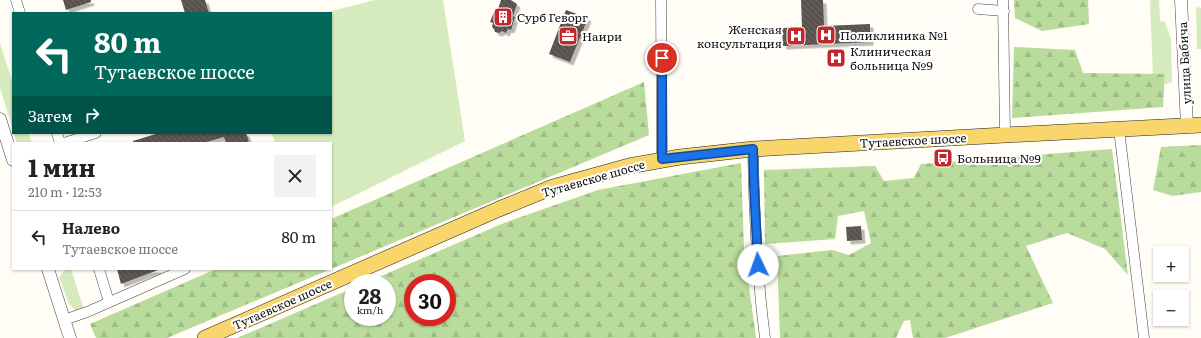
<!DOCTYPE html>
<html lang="ru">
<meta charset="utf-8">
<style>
:root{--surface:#fff;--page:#f2f2f2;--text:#222;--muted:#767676;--line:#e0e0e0}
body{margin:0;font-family:Literata,serif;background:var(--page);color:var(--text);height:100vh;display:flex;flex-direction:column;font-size:15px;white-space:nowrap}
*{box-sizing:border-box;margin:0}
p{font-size:13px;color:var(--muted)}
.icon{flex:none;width:22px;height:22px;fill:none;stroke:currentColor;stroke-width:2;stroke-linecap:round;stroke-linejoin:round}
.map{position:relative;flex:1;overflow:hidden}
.side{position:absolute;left:12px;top:142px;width:320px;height:128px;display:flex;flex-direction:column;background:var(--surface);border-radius:0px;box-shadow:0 1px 3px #0004}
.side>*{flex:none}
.top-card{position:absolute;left:12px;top:12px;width:320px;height:122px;border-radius:0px;box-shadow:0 1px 3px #0004;background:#00695c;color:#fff;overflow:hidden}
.controls{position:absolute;left:1153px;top:246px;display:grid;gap:8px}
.controls a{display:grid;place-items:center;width:36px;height:36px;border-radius:0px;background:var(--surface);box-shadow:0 1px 3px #0004;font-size:20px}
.speed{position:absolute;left:344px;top:274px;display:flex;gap:8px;font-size:20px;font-weight:700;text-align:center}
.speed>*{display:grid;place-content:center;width:52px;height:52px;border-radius:50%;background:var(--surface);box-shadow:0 1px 3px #0004;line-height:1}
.speed small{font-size:10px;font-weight:400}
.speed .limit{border:6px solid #d22;background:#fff;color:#111}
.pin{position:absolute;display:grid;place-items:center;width:34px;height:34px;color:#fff;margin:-17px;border:2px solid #fff;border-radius:50%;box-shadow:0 1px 4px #0007}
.me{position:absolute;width:44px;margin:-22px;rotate:357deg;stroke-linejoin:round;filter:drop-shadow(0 0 3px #0008)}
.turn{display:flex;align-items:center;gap:14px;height:84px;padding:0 16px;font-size:18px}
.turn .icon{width:52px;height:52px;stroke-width:2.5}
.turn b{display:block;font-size:28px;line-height:34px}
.then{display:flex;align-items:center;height:38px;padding:0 16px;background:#0003;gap:8px;font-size:15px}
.round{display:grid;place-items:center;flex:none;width:42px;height:42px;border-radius:0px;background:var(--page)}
.headline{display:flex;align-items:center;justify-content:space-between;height:68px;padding:0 16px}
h1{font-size:24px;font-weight:700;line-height:30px}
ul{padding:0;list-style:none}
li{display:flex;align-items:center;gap:12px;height:52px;padding:0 16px;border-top:1px solid var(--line)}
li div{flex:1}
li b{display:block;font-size:15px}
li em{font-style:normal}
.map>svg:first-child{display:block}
.grass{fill:#d5ebbd}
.forest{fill:url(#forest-firs);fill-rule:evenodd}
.building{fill:url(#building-back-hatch);filter:url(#shadow)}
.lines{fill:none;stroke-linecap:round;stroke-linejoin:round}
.minor-casing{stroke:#444;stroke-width:11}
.tertiary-casing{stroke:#444;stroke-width:13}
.primary-casing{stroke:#222;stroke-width:16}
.minor{stroke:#fff;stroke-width:10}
.tertiary{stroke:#fff;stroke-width:12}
.primary{stroke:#f9d66b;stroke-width:15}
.route-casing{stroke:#114b97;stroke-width:10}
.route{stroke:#1a73e8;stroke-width:7}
.labels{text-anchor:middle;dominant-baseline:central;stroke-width:4;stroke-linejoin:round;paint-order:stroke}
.poi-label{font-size:12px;fill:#111;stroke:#fff;text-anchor:start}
.street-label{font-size:12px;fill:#111;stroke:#fff}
</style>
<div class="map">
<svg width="1201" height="338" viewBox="0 0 1201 338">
<defs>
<pattern id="forest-firs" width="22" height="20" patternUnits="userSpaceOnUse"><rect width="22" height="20" fill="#b9dc9c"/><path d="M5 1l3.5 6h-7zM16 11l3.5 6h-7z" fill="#9ebc85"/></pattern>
<pattern id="building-back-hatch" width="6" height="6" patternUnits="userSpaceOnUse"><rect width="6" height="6" fill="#5a524d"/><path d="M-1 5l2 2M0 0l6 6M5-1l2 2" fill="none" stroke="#6d6662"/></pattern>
<filter id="shadow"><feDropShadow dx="3.5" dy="3.5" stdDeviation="0" flood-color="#0004"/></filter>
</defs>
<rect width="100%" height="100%" fill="#fffdf5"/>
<g class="grass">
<path d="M375,0h68l22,141 -134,66v-64h-56l-3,-10h59v-120h-7z"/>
<path d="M1150,0h9l1,21 5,1 6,17 1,43 -7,2v-10h-12z"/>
<path d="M1196,7l5,1v41h-4z"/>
<path d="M0,43l13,41v45l-13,-41z"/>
<path d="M14,133h14l4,10h-15z"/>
<path d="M66,269h5l13,41 -5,2 -4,-2 -6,-6 -10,-27z"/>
</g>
<g class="forest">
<path d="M1014,0h74l1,24 -47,7 -27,-13z"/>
<path d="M1014,47l61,3 8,23 82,1 -2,33 -151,11z"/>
<path d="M644,82l5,53 -318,134v-50z"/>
<path d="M1201,145v47l-28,4 -20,-6 8,-43z"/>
<path d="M1112,149l16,126 -23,-26 -38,-16 -41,13 27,57 -108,35h-32l-3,-18 -6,1 -8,17h-116l-3,-82 55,-6 17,5 22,-12 -7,-32 -26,5 -3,23 -70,5 -1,-74 111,-4 9,15 30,-3 7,-14z"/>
<path d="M741,163l3,87 12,88h-519l116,-50v29h34v-34h-22l139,-60 94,-33zM413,283h34v34h-34z"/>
<path d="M216,269h115l-164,69h-71l-6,-14z"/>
</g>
<g class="building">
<path d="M63,0h28v2l-25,8z"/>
<path d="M181,0h24l4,13h-24z"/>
<path d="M501,0h10l6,4 -4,12 2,1 -4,13 -3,-1 -2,4 -4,-2 -3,2 -4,-1 -1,-3 -2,-2 1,-4 -3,-1 4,-10h3z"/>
<path d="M801,0h22l1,26 46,-2v18l-87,4 -1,-18 20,-1z"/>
<path d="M566,10l22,8 -18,44 -21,-8z"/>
<path d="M159,133h87l3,8 -5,2h-18l-2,-6 -21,6h-70v-2z"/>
<path d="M861,226l1,14 -15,1 -1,-14z"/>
<path d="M117,269h41v1l-37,14z"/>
</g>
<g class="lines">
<defs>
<g id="minor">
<path d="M16,0l4,13"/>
<path d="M661,0l1,159"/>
<path d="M1003,0l2,135"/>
<path d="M978,9l26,2"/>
<path d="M1119,129l25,209"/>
<path d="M57,133l3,10"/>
<path d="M64,143l32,-10"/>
<path d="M753,149c1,63 4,126 12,189"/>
<path d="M99,269l10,33"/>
<path d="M64,320l23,-8 98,-43"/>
</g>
<g id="tertiary">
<path d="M1181,0l6,126"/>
<path d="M0,119l13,41"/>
<path d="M48,269l22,69"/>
</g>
<path id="primary" d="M205,338l294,-129 54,-22 76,-21 51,-9 73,-8 252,-14 196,-10"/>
</defs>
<use href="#minor" class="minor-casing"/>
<use href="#tertiary" class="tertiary-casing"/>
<use href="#primary" class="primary-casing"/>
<use href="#minor" class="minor"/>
<use href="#tertiary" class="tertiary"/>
<use href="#primary" class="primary"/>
</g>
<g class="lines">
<defs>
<path id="route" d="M662,58v101l91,-10 1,37 4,79"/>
</defs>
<use href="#route" class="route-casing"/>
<use href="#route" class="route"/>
</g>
<defs>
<symbol id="building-square" viewBox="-11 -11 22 22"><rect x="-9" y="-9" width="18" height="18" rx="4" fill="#c4262e" stroke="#fff"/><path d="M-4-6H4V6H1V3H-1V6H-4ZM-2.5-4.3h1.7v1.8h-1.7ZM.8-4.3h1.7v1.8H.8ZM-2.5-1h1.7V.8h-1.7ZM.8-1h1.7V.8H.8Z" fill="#fff"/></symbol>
<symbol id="hospital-square" viewBox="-11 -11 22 22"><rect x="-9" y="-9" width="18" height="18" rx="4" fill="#c4262e" stroke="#fff"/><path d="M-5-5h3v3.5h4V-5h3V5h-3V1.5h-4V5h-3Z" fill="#fff"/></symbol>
<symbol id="office-square" viewBox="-11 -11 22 22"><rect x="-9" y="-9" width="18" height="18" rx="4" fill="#c4262e" stroke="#fff"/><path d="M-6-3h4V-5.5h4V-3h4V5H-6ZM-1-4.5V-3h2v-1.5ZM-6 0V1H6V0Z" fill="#fff"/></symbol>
<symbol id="bus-square" viewBox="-11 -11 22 22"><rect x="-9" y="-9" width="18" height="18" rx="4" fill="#c4262e" stroke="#fff"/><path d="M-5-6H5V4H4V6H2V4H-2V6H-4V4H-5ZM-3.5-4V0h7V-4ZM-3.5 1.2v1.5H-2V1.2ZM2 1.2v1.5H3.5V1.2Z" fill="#fff"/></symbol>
</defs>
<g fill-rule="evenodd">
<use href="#building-square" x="492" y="6" width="22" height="22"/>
<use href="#hospital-square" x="815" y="24" width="22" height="22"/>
<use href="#office-square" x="557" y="25" width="22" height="22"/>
<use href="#hospital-square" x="785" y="25" width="22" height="22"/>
<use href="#hospital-square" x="825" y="47" width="22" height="22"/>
<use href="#bus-square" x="932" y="147" width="22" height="22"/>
</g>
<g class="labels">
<g class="poi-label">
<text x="517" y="17">Сурб Геворг</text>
<text x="782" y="29" text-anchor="end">Женская<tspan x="782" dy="14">консультация</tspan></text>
<text x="840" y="35">Поликлиника №1</text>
<text x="582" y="36">Наири</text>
<text x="850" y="51">Клиническая<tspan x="850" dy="14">больница №9</tspan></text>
<text x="957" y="158">Больница №9</text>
</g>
<g class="street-label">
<text transform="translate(1184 63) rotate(-93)">улица Бабича</text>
<text transform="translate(913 140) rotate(-3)">Тутаевское шоссе</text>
<text transform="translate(593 178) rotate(-16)">Тутаевское шоссе</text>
<text transform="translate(282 304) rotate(-24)">Тутаевское шоссе</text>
</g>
</g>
</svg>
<div class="controls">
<a>+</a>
<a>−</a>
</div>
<div class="speed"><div>28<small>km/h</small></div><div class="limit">30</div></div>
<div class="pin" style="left:662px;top:58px;background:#d93025"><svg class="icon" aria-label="arrive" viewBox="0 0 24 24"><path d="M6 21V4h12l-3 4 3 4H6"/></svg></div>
<svg class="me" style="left:758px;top:265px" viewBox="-20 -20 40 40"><circle r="19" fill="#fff"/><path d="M0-13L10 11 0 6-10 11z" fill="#1a73e8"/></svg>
<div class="top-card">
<div class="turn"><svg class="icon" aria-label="left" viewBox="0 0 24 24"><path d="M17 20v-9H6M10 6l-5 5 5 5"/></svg><div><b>80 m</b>Тутаевское шоссе</div></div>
<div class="then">Затем<svg class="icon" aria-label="right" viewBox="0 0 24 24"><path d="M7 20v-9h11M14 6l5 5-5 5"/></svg></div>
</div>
<section class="side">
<div class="headline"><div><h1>1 мин</h1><p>210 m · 12:53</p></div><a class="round"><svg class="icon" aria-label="close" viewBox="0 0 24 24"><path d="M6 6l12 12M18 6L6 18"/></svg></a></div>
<ul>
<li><svg class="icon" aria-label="left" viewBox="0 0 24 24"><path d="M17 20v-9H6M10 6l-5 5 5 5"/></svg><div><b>Налево</b><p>Тутаевское шоссе</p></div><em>80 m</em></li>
</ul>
</section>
</div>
